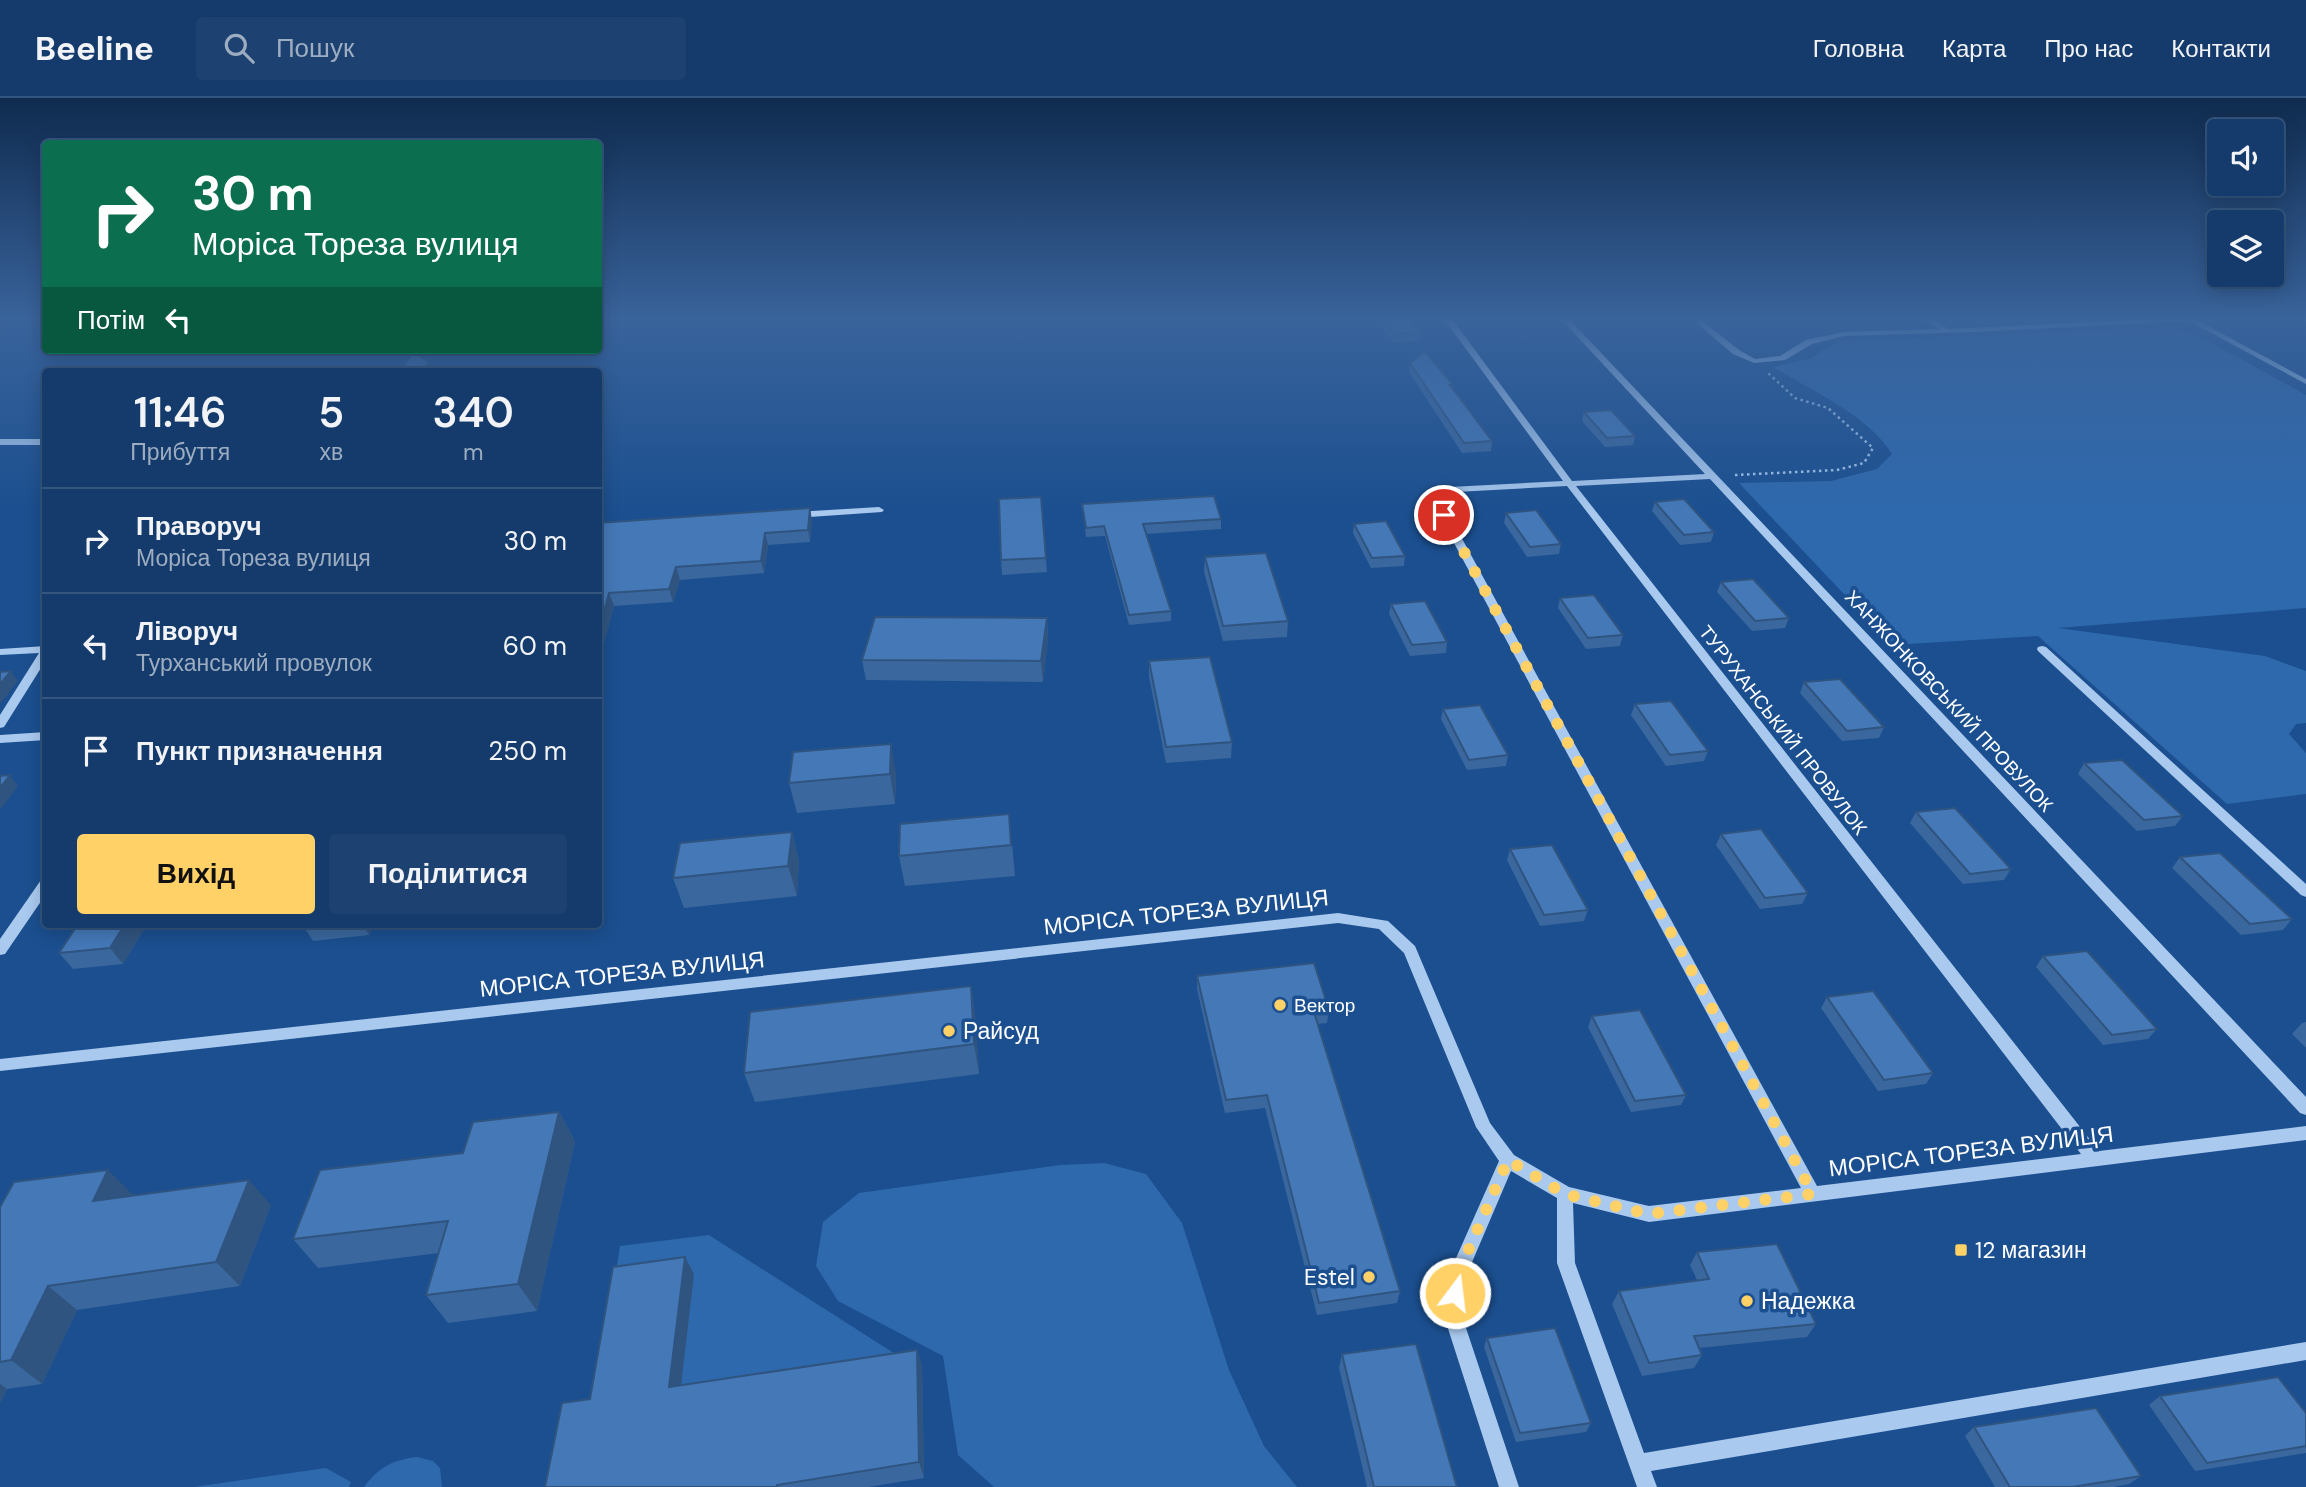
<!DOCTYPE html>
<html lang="uk">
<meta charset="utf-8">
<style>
:root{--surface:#143b6b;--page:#1d4271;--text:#f1f3f6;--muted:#9dadc1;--line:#33557e;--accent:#ffd166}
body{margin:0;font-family:"DM Sans",sans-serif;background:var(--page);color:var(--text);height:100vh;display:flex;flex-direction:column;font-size:26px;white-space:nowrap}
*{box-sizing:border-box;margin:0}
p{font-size:23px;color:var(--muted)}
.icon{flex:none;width:38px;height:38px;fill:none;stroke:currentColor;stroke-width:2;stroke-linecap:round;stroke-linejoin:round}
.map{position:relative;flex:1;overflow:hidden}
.drawer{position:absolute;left:42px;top:270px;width:560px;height:560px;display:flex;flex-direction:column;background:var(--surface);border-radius:7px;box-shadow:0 4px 18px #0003,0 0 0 2px var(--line)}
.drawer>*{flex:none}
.top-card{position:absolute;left:42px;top:42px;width:560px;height:214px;border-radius:7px;box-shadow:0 4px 18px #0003,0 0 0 2px var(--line);background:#0b6e4f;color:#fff;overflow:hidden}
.controls{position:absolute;left:2207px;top:21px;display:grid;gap:14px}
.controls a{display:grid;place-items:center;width:77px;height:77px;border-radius:7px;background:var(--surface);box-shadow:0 4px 18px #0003,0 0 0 2px var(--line);font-size:35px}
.pin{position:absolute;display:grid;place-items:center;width:60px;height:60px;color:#fff;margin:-30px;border:4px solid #fff;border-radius:50%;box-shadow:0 2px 7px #0007}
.me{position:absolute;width:77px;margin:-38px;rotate:15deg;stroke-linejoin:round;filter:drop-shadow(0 0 5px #0008)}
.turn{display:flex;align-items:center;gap:24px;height:147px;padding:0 35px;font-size:32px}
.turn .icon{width:91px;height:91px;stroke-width:2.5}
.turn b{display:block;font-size:49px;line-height:60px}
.then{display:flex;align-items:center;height:66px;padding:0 35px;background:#0003;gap:14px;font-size:26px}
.eta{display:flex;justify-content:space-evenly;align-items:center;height:119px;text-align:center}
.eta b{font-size:42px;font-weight:600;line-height:49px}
.primary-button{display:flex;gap:14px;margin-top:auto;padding:14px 35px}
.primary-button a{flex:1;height:80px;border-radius:7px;background:var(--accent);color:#111;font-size:28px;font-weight:600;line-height:80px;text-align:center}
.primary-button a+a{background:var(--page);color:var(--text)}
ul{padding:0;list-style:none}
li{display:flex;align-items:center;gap:21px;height:105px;padding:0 35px;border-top:2px solid var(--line)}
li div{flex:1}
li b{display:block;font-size:26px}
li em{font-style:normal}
header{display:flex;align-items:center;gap:42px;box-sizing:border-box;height:98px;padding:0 35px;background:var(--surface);border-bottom:2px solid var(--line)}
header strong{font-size:33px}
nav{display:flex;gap:38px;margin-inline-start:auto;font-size:24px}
.search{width:490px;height:63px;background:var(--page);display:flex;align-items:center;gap:18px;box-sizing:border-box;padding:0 24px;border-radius:7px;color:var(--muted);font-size:26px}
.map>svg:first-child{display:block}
.green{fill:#2e69ad}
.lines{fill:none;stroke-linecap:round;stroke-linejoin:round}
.path{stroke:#a9c9ee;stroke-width:2.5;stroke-dasharray:2.5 3.5;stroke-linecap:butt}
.minor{fill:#a9c9ee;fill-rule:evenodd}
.wall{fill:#3a679d}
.shaded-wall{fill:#305480}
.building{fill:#4478b7;stroke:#305480;stroke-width:2}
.route{stroke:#ffd166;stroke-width:12;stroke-dasharray:0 21.6}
.poi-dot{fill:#ffd166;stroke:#1b4f8f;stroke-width:2.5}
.labels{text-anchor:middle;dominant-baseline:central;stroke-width:7;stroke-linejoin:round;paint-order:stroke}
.street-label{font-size:19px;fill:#fff;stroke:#1b4f8f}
.poi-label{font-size:19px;fill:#fff;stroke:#1b4f8f;text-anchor:start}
.near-street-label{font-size:23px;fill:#fff;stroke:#1b4f8f}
.near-poi-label{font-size:23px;fill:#fff;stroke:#1b4f8f;text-anchor:start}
</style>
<header>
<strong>Beeline</strong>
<div class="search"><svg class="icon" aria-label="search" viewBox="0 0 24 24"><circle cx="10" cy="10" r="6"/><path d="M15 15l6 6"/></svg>Пошук</div>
<nav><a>Головна</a><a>Карта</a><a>Про нас</a><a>Контакти</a></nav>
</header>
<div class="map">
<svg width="2306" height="1389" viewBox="0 0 2306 1389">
<rect width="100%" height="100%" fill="#1b4f8f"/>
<g class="green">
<path d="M2165,230l28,5 113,62v213l-248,20 207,28 41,15v52l-10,1 -7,10 17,19v41l-79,10 -189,-168 -146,9 -153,-162 92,-2 46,-12 15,-15c-23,-38 -81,-64 -119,-87l39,-9 12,-9 17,-8z"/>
<path d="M1104,1065l42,11 36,49 47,147 35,76 33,41h-303l-36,-32 -15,-99 -105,-55 -22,-35 7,-44 36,-29 201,-28z"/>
<path d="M709,1137l191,122 -304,44 24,-155z"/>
<path d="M417,1359l16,4 7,7 2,19h-78c15,-20 28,-27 53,-30z"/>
<path d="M326,1370l25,14 -2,5h-155z"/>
</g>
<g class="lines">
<path class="path" d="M1735,377l102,-5 27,-7 9,-15 -45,-40 -33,-10 -27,-25"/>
<g class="minor">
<path d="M1444,221h8l120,162 133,-7 -144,-155h8l737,778v18l-6,-2 -590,-634 -134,7 523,665 207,-25v14l-657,82 -76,-19 2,60 69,190 662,-111v18l-655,111 6,16h-20l-80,-224v-65l-46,-27 -44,103 -6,39 58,174h-20l-56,-174 6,-39 50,-113 -23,-34 -72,-174 -25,-24 -41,-6 -1338,148v-12l1338,-146 50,8 27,25 75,177 24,32 55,32 80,19 152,-18 -375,-697 5,-3 132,-7zM1567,388l514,668 -264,32 -380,-693z"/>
<path d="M1692,221h8l39,31 16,9 25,-3 26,-16 38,-8 96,-3 -18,-10h9l18,10 201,-10h45l111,60v5l-117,-63 -216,11 -129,4 -32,8 -27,16 -31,3 -21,-9z"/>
<path d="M2301,221h5v2h-4z"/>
<rect x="0" y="341" width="46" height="6"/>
<path d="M879,409l5,3 -2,2 -87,6 -5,-3 5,-3z"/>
<path d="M46,548v14l-42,67 -4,1v-13l39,-62 -39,2v-6z"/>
<path d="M2042,548l4,1 260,237v13l-5,-2 -263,-244 -1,-2 1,-2z"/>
<path d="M46,634v8l-46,3v-8z"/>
<path d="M46,780v16l-41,60 -5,1v-16l41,-59z"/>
</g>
</g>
<g class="wall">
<path d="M1379,221h30l10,13 -1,9 -25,1 -14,-20z"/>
<path d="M1410,265l43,22v4l39,52 -1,10 -29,2 -53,-81z"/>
<path d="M1584,314l51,24 -2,9 -28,2 -23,-26z"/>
<path d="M1041,399l6,75 -45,3 -1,-15z"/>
<path d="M1655,404l59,30 -3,10 -31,3 -28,-34z"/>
<path d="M1082,406l139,15v10l-75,5 25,77v10l-42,4 -24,-89 -19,1z"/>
<path d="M1506,415l55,31 -2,10 -32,3 -23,-34z"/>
<path d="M812,422l-2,22 -42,3 -4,28 -84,7 -7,22 -59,4 -16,59v-142z"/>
<path d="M1354,426l51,32 -1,10 -33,2 -18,-35z"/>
<path d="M1205,459l83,64 -1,16 -64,4 -19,-69z"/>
<path d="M1721,484l68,36 -4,10 -33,3 -35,-39z"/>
<path d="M1560,500l63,37 -3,11 -34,3 -28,-41z"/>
<path d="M1391,506l56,38 -1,11 -36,3 -21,-42z"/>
<path d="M1047,520l1,20 -5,44 -177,-2 -4,-20z"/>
<path d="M1149,563l83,81 -1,16 -65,5 -17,-86z"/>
<path d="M1804,584l80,45 -5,11 -37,3 -42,-48z"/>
<path d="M1635,606l73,47 -4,10 -38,5 -35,-51z"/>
<path d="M1443,611l65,46 -2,11 -39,4 -26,-51z"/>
<path d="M2084,665l99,53 -8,10 -38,5 -59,-57z"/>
<path d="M896,675l-1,31 -98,9 -8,-30z"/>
<path d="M1916,714l95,57 -7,11 -41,4 -53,-61z"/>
<path d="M792,734l7,30 -2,34 -113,12 -11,-30z"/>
<path d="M1721,736l87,59 -6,11 -42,5 -44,-64z"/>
<path d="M1012,746l3,32 -110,10 -6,-30z"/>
<path d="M1510,751l78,61 -4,11 -44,5 -33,-66z"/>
<path d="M2180,759l112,62 -9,11 -42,5 -69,-67z"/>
<path d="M78,826h69l-24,40 -50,5 -14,-16z"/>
<path d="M302,826h72l-5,11 -56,6z"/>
<path d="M472,826h48l-45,5z"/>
<path d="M2043,858l114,73 -9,10 -45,6 -67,-78z"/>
<path d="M1197,878l132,34 -2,13 -10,1 83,267 -3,12 -80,12 -52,-207 -40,5 -28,-124z"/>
<path d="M971,888l4,30 4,58 -224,28 -11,-29z"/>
<path d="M1827,899l106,76 -7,11 -48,7 -57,-83z"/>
<path d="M1592,918l94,79 -5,10 -50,7 -43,-85z"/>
<path d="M2306,924v26l-14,-14 10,-11z"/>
<path d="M559,1014l16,29 -38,170 -89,12 -22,-28 13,-42 -121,15 -25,-29 170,-86z"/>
<path d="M134,1098l137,9 -31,81 -163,24 -35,74 -35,5 -7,14v-196z"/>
<path d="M1697,1154l119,72 -9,13 -108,11 3,7 -8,13 -52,8 -30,-72 7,-13 78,-11 -7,-15z"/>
<path d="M685,1159l9,17 -13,111 236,-35 5,16 2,112 -56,9h-323l45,-88z"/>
<path d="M1487,1240l104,85 -5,9 -70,10 -32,-95z"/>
<path d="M1342,1256l115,133h-90l-28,-119z"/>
<path d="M2160,1298l146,17v40l-111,18 -46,-66z"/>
<path d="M1974,1329l167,49 -12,8 -15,3h-119l-30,-51z"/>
</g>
<g class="shaded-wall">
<path d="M2,221h6l3,4 -11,11v-14z"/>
<path d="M428,264l4,9h-10z"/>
<path d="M810,410l2,12 -2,22 -2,-12z"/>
<path d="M765,435l3,12 -4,28 -3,-12z"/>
<path d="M676,469l4,13 -7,22 -4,-13z"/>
<path d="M609,495l5,13 -16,59v-31z"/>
<path d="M1047,520l1,20 -5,44 -2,-21z"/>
<path d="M11,573l7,10 -17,22 -1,-1v-18z"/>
<path d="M891,646l5,29 -1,31 -5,-30z"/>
<path d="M10,677l8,11 -18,24v-22z"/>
<path d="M792,734l7,30 -2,34 -9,-30z"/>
<path d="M598,772l5,11 -5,21z"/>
<path d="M125,826h22l-24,40 -13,-16z"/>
<path d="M362,826h12l-5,11z"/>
<path d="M971,888l4,30 4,58 -5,-30z"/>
<path d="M559,1014l16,29 -38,170 -19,-27z"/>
<path d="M108,1072l26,26 -41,5z"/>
<path d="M249,1082l22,25 -31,81 -24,-24z"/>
<path d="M685,1159l9,17 -15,129 -10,-16z"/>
<path d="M48,1188l29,24 -35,74 -31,-24z"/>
<path d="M917,1252l5,16 2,112 -5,-16z"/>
<path d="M0,1286l7,5 -7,14z"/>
</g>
<g class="building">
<path d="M1384,221h25l10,13 -25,2z"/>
<path d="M414,254l14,10 -6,9h-22z"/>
<path d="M1425,254l28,33h-3l42,56 -28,2 -54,-80z"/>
<path d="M1611,312l24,26 -28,2 -23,-26z"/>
<path d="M1214,398l7,23 -78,5 28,87 -42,4 -25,-89 -18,2 -4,-24z"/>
<path d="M1041,399l5,61 -45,2 -2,-61z"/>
<path d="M1684,401l30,33 -30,3 -29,-33z"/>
<path d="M810,410l-2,22 -43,3 -4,28 -85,6 -7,22 -60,4 -11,41v-111z"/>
<path d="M1536,412l25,34 -31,3 -24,-34z"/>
<path d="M1386,423l19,35 -33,2 -18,-34z"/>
<path d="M1266,455l22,68 -65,5 -18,-69z"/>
<path d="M1753,481l36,39 -34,3 -34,-39z"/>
<path d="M1594,497l29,40 -35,3 -28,-40z"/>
<path d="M1425,503l22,41 -35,3 -21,-41z"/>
<path d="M875,519l172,1 -6,43 -179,-1z"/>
<path d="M1210,559l22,85 -66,5 -17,-86z"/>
<path d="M11,573l-11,13v-12z"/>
<path d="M1840,581l44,48 -37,4 -43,-49z"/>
<path d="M1671,603l37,50 -38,4 -35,-51z"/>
<path d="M1480,607l28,50 -39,5 -26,-51z"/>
<path d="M891,646l-1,30 -101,9 4,-31z"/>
<path d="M2122,662l61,56 -39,4 -60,-57z"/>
<path d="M10,677l-10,13v-12z"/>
<path d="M1955,710l56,61 -41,5 -54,-62z"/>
<path d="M1009,716l2,31 -112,11 1,-32z"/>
<path d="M1761,731l47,64 -43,5 -44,-64z"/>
<path d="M792,734l-4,34 -115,12 7,-35z"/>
<path d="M1552,747l36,65 -44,5 -34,-66z"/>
<path d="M2220,755l72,66 -42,5 -70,-67z"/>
<path d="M78,826h47l-15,24 -51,5z"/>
<path d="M2087,853l70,78 -45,6 -69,-79z"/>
<path d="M1314,865l15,47 -15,2 86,279 -81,12 -52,-208 -41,5 -29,-124z"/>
<path d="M971,888l3,58 -230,29 6,-61z"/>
<path d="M1873,893l60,82 -49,7 -57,-83z"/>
<path d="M1640,912l46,85 -51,6 -43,-85z"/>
<path d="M559,1014l-41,172 -92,11 22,-74 -155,18 27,-69 143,-17 10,-31z"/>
<path d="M108,1072l-15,31 156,-21 -33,82 -168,24 -37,74 -11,2v-155l14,-25z"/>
<path d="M1777,1146l39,80 -122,12 8,19 -53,8 -30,-72 90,-12 -12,-27z"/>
<path d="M685,1159l-16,130 248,-37 2,112 -142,23v2h-232l17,-84 28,-4 23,-132z"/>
<path d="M1555,1230l36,95 -71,10 -33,-95z"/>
<path d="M1416,1246l41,143h-83l-32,-133z"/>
<path d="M2278,1279l28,36v33l-99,17 -47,-67z"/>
<path d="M2096,1310l45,68 -69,11h-62l-36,-60z"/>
</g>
<linearGradient id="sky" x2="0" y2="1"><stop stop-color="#0f2b4f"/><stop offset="0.53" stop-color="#39639b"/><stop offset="1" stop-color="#39639b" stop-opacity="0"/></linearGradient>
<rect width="2306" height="415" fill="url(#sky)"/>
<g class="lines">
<path class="route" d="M1444,417l369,679 -165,20 -83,-20 -57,-34 -50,114 -3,19"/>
</g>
<g class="poi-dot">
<circle cx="1280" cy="907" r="7"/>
<circle cx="949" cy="933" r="7"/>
<rect x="1954" y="1145" width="14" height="14" rx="3.5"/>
<circle cx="1369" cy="1179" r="7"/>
<circle cx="1747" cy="1203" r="7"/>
</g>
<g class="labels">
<g class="street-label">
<text transform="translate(1949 603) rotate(47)">ХАНЖОНКОВСЬКИЙ ПРОВУЛОК</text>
<text transform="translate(1783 632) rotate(52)">ТУРУХАНСЬКИЙ ПРОВУЛОК</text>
</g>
<g class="poi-label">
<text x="1294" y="907">Вектор</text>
</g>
<g class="near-street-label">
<text transform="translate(1186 814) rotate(-6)">МОРІСА ТОРЕЗА ВУЛИЦЯ</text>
<text transform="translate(622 876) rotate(-6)">МОРІСА ТОРЕЗА ВУЛИЦЯ</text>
<text transform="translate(1971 1053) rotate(-7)">МОРІСА ТОРЕЗА ВУЛИЦЯ</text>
</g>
<g class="near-poi-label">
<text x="963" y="933">Райсуд</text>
<text x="1975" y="1152">12 магазин</text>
<text x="1355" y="1179" text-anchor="end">Estel</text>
<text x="1761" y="1203">Надежка</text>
</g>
</g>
</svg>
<div class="controls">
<a><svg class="icon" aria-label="sound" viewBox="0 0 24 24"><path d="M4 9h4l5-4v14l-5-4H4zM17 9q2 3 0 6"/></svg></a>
<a><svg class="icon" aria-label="layers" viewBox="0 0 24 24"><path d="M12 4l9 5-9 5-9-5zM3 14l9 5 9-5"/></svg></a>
</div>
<div class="pin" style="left:1444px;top:417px;background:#d93025"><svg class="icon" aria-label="arrive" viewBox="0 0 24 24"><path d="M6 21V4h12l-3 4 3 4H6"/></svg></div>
<svg class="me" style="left:1455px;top:1195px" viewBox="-20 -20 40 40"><circle r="17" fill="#ffd166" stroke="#fff" stroke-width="3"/><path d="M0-11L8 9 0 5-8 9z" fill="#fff"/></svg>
<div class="top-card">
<div class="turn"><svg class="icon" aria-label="right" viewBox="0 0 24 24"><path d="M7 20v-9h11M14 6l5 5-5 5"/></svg><div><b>30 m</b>Моріса Тореза вулиця</div></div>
<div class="then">Потім<svg class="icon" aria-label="left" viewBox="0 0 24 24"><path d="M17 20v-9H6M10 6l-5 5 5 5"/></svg></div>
</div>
<section class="drawer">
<div class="eta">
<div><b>11:46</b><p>Прибуття</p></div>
<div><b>5</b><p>хв</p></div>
<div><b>340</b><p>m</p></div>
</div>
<ul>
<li><svg class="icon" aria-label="right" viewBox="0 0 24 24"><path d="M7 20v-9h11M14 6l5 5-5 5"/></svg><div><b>Праворуч</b><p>Моріса Тореза вулиця</p></div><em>30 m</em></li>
<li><svg class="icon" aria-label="left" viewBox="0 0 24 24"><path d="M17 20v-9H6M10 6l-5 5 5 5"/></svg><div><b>Ліворуч</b><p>Турханський провулок</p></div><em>60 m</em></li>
<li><svg class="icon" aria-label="arrive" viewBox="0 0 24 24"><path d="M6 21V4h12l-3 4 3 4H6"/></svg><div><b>Пункт призначення</b></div><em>250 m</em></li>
</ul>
<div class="primary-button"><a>Вихід</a><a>Поділитися</a></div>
</section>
</div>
